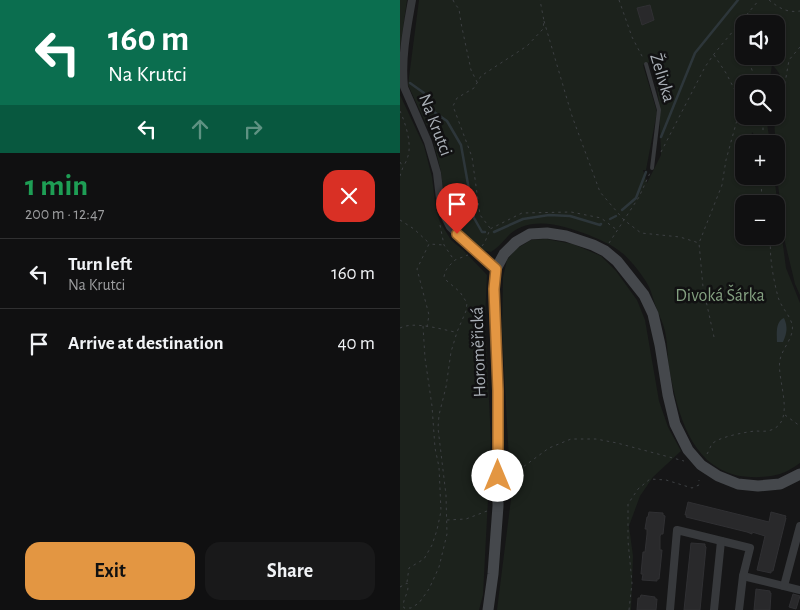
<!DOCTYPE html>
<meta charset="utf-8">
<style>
:root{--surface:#101011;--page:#19191a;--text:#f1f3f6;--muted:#9c9d9f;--line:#303031;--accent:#e39642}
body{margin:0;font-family:"Alegreya Sans",sans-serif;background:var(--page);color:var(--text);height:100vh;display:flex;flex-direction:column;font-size:19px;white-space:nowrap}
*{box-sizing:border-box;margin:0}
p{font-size:16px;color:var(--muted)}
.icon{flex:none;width:28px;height:28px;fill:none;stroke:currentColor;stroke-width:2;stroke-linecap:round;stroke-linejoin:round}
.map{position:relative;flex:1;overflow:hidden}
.panel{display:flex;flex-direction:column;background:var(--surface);width:400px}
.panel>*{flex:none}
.top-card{background:#0b6e4f;color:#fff;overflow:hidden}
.fabs{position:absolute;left:335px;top:15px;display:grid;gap:10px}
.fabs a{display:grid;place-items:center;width:50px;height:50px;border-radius:10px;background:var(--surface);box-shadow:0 1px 4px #0004,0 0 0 1px var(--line);font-size:25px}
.pin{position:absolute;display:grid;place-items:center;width:42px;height:42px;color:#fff;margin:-51px -21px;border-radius:50% 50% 50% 0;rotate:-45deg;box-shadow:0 0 5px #0007}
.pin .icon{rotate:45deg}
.me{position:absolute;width:55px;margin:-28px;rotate:0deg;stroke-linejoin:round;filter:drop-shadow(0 0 4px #0008)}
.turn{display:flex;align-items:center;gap:18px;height:105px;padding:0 25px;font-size:22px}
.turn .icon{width:65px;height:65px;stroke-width:2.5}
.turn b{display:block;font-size:35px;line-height:42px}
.lanes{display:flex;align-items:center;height:48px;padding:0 25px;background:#0003;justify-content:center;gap:25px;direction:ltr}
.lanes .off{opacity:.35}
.round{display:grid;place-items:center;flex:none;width:52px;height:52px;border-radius:15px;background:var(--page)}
.summary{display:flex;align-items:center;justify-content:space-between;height:85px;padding:0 25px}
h1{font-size:30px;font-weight:600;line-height:38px;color:#1e9e55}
.button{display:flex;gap:10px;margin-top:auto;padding:10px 25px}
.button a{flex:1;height:58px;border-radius:15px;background:var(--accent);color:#111;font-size:20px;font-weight:600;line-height:58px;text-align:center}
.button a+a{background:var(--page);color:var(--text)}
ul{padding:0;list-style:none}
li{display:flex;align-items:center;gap:15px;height:70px;padding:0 25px;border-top:1px solid var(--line)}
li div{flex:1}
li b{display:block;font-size:19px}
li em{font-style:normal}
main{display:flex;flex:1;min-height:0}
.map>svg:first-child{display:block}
.green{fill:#1c221c;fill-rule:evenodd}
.water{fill:#2d363a}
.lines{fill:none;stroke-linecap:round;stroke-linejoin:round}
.stream{stroke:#2d363a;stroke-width:2.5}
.building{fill:#29292b;stroke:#303033}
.path{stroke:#3d4043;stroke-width:1;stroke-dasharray:2.5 4;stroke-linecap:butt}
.lane{stroke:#37393c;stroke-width:4}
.street{stroke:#37393c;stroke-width:8}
.secondary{stroke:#45484c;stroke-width:11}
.route-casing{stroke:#94622b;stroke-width:12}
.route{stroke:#e39642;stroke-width:9}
.labels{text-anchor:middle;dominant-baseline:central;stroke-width:5;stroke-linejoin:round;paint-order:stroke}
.street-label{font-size:18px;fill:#a9afb6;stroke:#111112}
.park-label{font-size:18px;fill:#84a081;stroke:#111112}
</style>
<main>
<section class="panel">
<div class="top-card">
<div class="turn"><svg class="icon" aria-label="left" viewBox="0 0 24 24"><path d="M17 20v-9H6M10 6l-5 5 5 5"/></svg><div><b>160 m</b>Na Krutci</div></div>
<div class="lanes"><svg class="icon" aria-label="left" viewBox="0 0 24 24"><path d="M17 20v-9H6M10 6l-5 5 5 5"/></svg><svg class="icon off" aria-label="ahead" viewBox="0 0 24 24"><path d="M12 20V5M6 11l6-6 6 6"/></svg><svg class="icon off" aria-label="right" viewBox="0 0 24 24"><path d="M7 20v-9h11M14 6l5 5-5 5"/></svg></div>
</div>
<div class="summary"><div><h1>1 min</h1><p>200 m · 12:47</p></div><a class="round" style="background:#d93025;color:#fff"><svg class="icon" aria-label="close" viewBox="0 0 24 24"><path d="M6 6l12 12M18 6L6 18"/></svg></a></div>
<ul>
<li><svg class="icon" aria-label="left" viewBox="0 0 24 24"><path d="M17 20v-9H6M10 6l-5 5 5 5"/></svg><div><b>Turn left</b><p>Na Krutci</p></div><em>160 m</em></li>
<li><svg class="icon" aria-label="arrive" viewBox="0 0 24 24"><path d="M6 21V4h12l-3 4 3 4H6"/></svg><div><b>Arrive at destination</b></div><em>40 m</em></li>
</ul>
<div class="button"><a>Exit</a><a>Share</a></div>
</section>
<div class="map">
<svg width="400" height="610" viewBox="0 0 400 610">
<rect width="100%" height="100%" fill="#161617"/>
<g class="green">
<path d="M0,0h7l-7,50z"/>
<path d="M19,0h381v295l-5,-11 -11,-46 -7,-63 -3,-59h2c0,-21 16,-33 -4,-51l-3,19h-25v32h22l4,28h-12l1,-4 -7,-8 -1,12h-7v32h30l12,92 14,35v160c-6,4 -13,9 -20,11 -14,4 -31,4 -45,1 -45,-12 -57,-62 -65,-102 -3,-14 -2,-28 -5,-42 -2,-8 -6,-16 -9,-24 -3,-7 -4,-15 -8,-22 -4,-8 -18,-26 -26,-32 -9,-8 -22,-13 -33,-18 -25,-9 -56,-20 -79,-1 -6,6 -11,13 -19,18l-10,-2 -28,-26 -8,-19 -4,-33 -8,-33 -25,-54zM344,24h32v32h-32zM252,61l7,40 2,54 -14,28 -4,-13h3l11,-58 -14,-47zM344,204h32v32h-32z"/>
<path d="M0,95l24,51 8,31 4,33 4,12 11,18 12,10 24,25 -2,44 6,122 -8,154 -4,15h-79z"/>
<path d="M146,239l27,5 28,12 15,15 21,29 8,20 14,81 9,26 13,24 -28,26 -13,19 -11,30 4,30 -2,54h-134l14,-111 -9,-169 1,-53 4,-17 9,-11 15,-9z"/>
</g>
<path class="water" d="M384,318c4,9 3,15 -1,24h-6c0,-8 -2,-20 7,-24z"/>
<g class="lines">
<g class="stream">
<path d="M10,83l14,10 10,19 13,9 14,24 13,73 8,14h3"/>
<path d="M261,137l34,-84 43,-53"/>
<path d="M222,210l14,-12 10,-26"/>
<path d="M210,219l6,-3"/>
<path d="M94,232l29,-13 26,-4 21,1 30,9 1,-1"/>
</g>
</g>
<g class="building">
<path d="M250,5l4,15 -12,5 -5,-17z"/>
<path d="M288,502l81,20 2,-10 15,4 -1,2h1l-13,53h-2v2l-14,-3 8,-34 -13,-4v2l-5,-2 -61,-15 1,-2h-2z"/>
<path d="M249,512l14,1v2l2,1 -2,18h-2l-1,2v14h2l-2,20 -1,9h-2v2l-15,-1 1,-6h-2l2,-22h2l2,-18v-5h-2l2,-12h1z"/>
<path d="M291,543l14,1v2l1,1 -6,63h-16z"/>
<path d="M356,589l14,2v2h1l-1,17h-16z"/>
<path d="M393,594l7,2 -4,13 -7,-2z"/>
<path d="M241,595l14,2v2h2l-1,11h-19l1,-12h2z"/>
</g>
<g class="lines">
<g class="path">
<path d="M53,0l2,4 4,5 2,14 10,47 6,12"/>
<path d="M219,0l13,37 11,21"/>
<path d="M369,0c10,8 18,13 31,11"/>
<path d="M144,21l28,95 28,76 24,28 17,13 39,4 19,6"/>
<path d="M347,24l3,-13"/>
<path d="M314,55l12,18 13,25 5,6"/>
<path d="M347,56l10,28"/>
<path d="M376,101l8,-12 5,-29 11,-13"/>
<path d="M0,111c5,11 12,32 8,45 -1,4 -3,8 -5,11"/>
<path d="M359,116l4,5v23"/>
<path d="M261,152l44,-85 9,-13 45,-54"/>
<path d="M0,162l3,5 -3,9"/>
<path d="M361,176l1,28"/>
<path d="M0,220l14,9 15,14"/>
<path d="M40,225l4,20 10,15"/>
<path d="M90,228l-10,-13 -8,-58 -19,-51 4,-8 17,-10 7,-12 46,-30 16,-17 1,-8 -4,-21"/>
<path d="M209,243l30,-46 11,-24"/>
<path d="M82,246l3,-4 5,-13 32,-16 49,-1 30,6 16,12"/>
<path d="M27,327l2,-12 -12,-46 12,-25 15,1"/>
<path d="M0,328c14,-7 40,1 55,4"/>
<path d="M314,337l-11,-50 -4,-44 23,-58 4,-25 11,-40 7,-8"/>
<path d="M385,415l15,11"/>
<path d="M307,454c2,-3 3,-7 5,-10 6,-7 34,-12 43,-13 5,0 11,1 16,-1 26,-9 5,-51 9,-70 2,-12 15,-23 12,-36 -3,-10 -11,-17 -14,-27 -3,-12 -6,-26 -7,-38 -1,-8 0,-15 -2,-23"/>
<path d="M109,495l7,-19 7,-9 26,-19 22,-9h25l21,4 67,18"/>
<path d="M47,520l19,-1 21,-8"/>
<path d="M7,582l2,-14 15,-9 8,-14 5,-15 4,-19 -2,-44 -4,-19 -3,-42 -7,-48 -2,-32"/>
<path d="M0,587l7,-4c4,9 -6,16 -3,25h7l8,-5 10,-14 10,-22 8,-33 -1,-39 -8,-67 1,-13 7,-28 5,-35 6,-20 9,-21 1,-8 -7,-11 -13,-11 -3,-4 1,-5 3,-5 7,-7 13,-5"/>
<path d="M229,610l3,-27 -4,-42v-37l10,-15 12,-10 16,1 26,8 7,-3v-5"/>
</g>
<path class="lane" d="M246,64l13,46 -7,58"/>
<g class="street">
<path d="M12,0c-5,28 -11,58 -8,87l24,55 9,31 4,34 5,12 4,8 15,15 31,27"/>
<path d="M343,576l57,14"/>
<path d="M384,586l16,-60"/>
<path d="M270,610l7,-80 73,18 -7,28 -4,34"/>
<path d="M314,610l7,-69"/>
</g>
<path class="secondary" d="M88,610l5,-36 5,-68v-115l-4,-102 2,-20 8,-15 12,-12 14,-8 17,-1 19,3 27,9 12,6 12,10 27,34 9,19 7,31 8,50 7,29 13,26 13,15 17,11 20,8 20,2 22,-2 20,-10"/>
</g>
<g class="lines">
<defs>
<path id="route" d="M57,234l39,35 -2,20 4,102v85"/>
</defs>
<use href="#route" class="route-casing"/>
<use href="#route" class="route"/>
</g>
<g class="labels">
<g class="street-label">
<text transform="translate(262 78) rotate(73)">Želivka</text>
<text transform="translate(35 125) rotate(69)">Na Krutci</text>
<text transform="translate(79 352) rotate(-92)">Horoměřická</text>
</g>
<g class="park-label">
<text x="320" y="296">Divoká Šárka</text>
</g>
</g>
</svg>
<div class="fabs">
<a><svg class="icon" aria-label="sound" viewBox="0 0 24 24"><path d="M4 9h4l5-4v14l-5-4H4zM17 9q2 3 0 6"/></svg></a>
<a><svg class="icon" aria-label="search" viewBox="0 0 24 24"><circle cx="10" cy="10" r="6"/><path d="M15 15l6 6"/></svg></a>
<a>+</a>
<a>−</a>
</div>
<div class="pin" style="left:57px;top:234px;background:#d93025"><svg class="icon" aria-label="arrive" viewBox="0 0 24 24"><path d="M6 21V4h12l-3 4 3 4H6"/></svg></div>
<svg class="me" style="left:98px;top:476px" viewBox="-20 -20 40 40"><circle r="19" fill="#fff"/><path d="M0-13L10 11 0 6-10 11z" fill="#e39642"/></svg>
</div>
</main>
